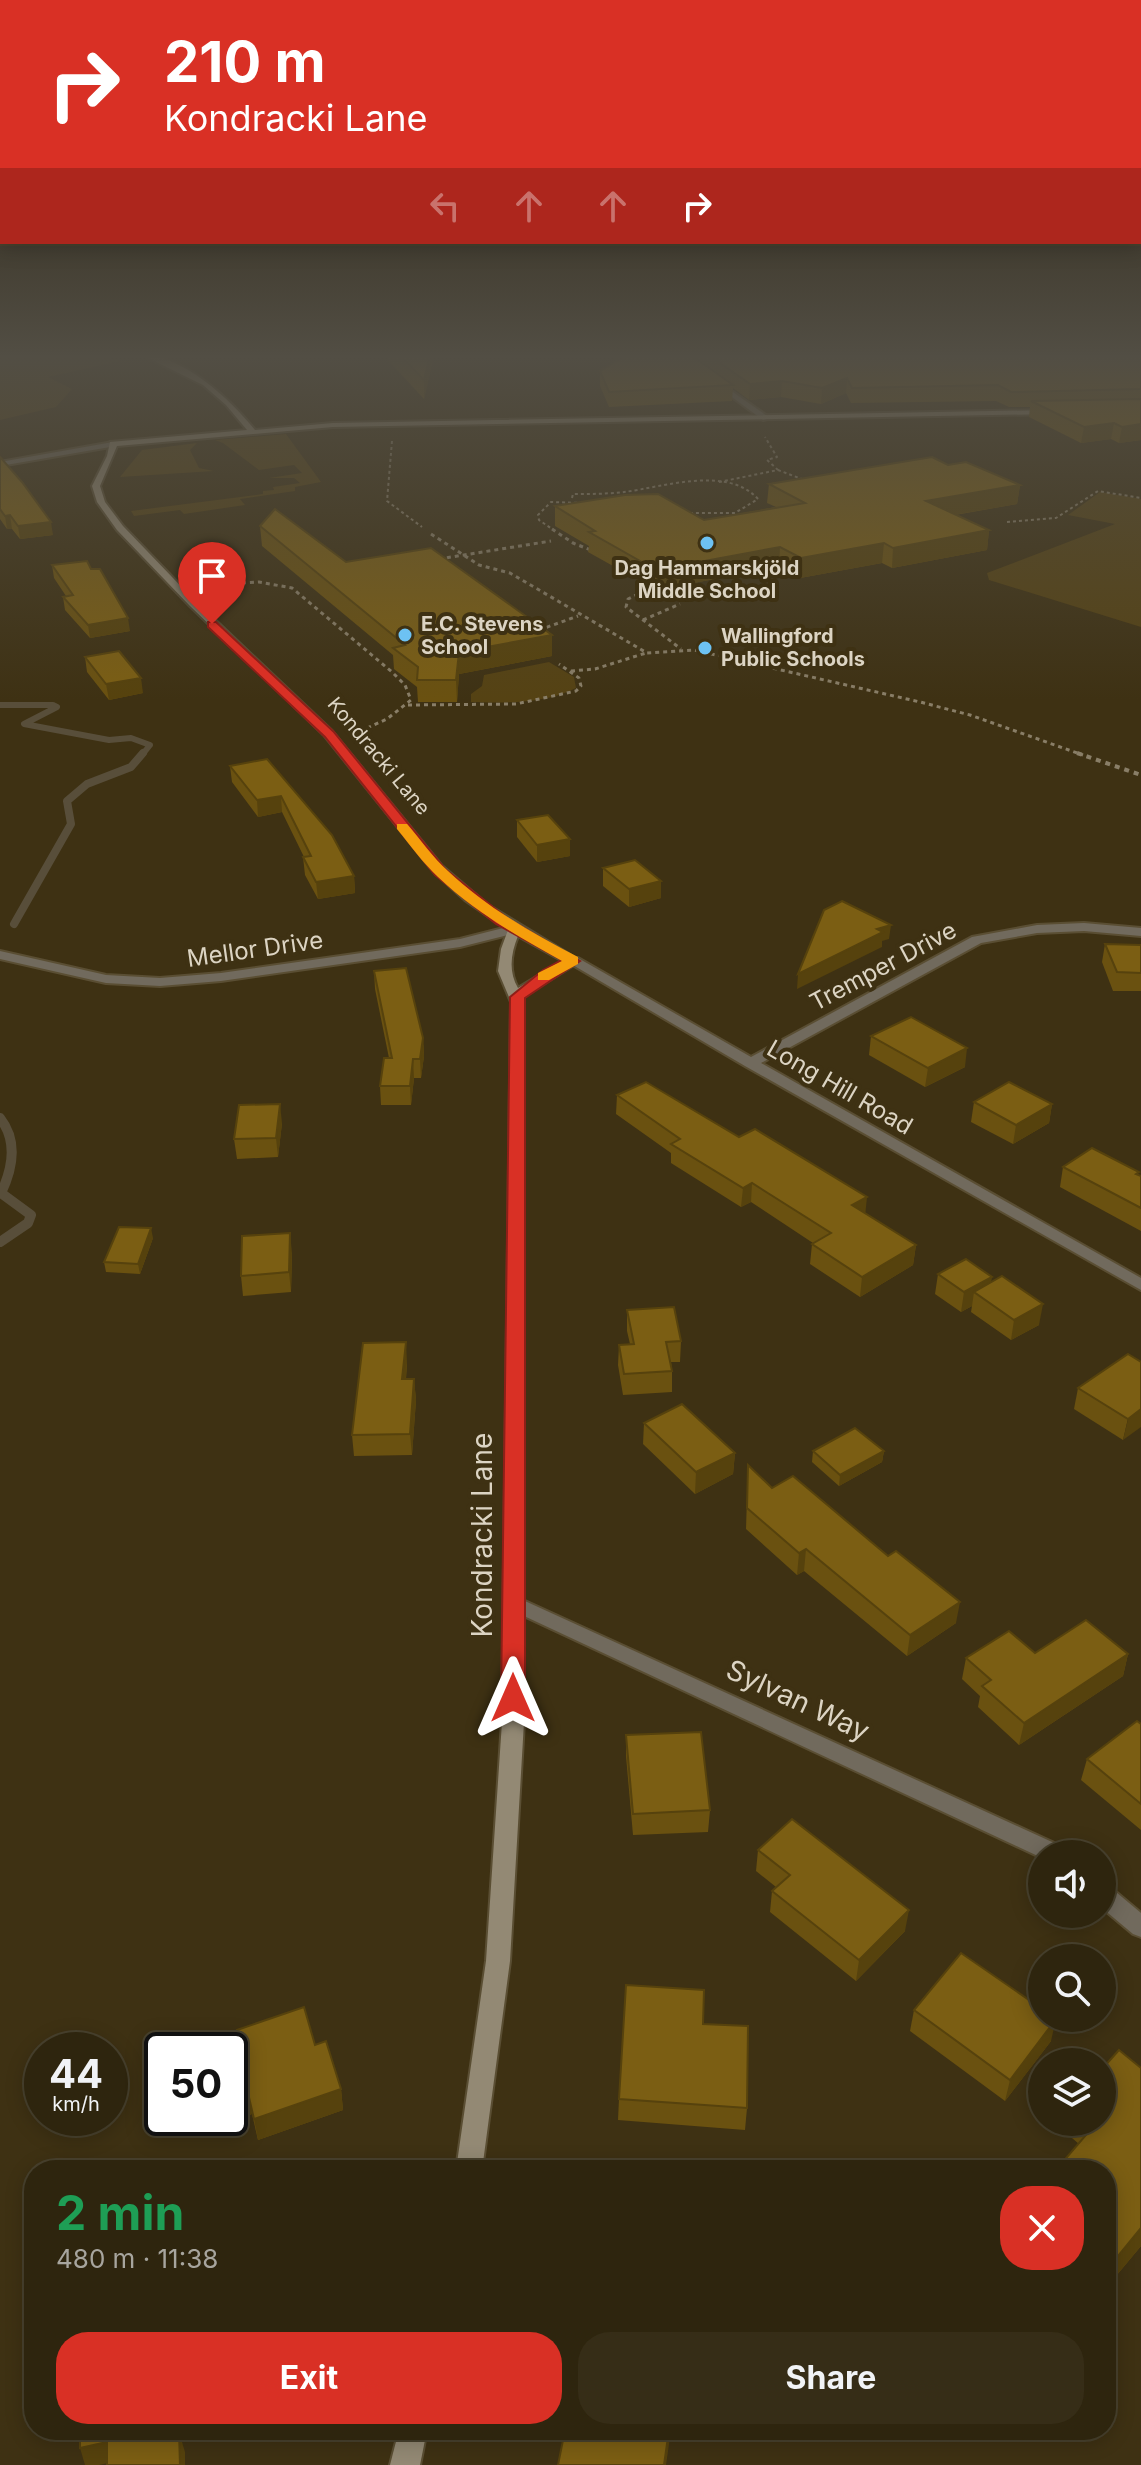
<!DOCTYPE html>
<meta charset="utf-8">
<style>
:root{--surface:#2e250e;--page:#362d17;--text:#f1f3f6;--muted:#a7a59e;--line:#49422e;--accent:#d93025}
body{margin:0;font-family:Inter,sans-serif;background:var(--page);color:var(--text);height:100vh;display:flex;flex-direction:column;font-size:30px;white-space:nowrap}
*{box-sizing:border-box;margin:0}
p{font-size:26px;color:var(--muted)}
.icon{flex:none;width:44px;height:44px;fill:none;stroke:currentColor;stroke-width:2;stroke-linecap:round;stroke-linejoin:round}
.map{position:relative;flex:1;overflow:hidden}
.details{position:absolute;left:24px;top:2160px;width:1092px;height:280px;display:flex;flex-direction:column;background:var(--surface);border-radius:32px;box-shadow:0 4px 20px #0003,0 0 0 2px var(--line)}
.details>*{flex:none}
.guide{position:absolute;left:0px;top:0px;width:1142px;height:244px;box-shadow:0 4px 20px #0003,0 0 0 2px var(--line);background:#d93025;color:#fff;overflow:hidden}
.buttons{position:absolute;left:1028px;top:1840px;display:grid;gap:16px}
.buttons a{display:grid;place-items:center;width:88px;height:88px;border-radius:50%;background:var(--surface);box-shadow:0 4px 20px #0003,0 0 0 2px var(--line);font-size:40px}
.speed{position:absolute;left:24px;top:2032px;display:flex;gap:16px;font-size:40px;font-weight:700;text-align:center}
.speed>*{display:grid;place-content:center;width:104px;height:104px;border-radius:50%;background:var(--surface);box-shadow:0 4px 20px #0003,0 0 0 2px var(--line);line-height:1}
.speed small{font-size:20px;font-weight:400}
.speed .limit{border:4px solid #111;border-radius:12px;background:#fff;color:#111}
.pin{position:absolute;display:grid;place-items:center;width:68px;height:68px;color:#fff;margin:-82px -34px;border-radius:50% 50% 50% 0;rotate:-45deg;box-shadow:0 0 8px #0007}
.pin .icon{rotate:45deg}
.me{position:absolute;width:88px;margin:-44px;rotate:0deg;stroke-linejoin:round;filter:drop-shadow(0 0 6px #0008)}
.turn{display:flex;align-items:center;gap:28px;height:168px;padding:0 32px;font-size:36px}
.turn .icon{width:104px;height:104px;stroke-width:2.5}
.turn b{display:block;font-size:56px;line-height:68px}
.lanes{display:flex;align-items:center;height:76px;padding:0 32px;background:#0003;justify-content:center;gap:40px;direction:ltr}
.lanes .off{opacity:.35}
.round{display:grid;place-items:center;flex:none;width:84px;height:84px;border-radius:32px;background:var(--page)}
.head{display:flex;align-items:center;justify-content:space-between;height:136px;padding:0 32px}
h1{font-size:48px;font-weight:700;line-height:60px;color:#1e9e55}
.action{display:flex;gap:16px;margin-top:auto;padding:16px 32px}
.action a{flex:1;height:92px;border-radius:32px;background:var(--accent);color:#fff;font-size:32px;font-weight:700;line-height:92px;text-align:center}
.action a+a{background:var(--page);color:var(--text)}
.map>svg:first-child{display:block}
.green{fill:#554213}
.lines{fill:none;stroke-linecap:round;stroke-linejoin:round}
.stream-far2{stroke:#584e3a;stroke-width:6}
.stream-far1{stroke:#584e3a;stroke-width:8}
.stream{stroke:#584e3a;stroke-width:10}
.minor-casing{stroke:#5a4e33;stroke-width:4}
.secondary-casing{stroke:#5a4e33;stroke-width:4}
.path-far2{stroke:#897e67;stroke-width:2;stroke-dasharray:3 3;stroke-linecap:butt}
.path-far1{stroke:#897e67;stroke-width:3;stroke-dasharray:4 4;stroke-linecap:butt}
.path{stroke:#897e67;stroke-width:4;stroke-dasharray:5 5;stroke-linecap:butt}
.minor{fill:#716a5d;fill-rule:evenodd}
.secondary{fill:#938974;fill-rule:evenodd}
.wall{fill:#6a5110}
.shaded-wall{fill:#56420d}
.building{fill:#7b5e13;stroke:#56420d;stroke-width:2}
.route{fill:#d93025;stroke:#8d1f18;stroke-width:2}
.slow{fill:#f59e0b}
.poi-dot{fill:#6dc2f3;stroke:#3e3113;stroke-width:3}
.labels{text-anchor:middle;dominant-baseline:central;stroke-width:8;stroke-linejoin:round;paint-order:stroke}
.far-poi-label{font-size:20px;font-weight:bold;fill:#dcd4c3;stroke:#3e3113;text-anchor:start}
.far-street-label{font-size:20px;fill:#dcd4c3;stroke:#3e3113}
.street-label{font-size:24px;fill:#dcd4c3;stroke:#3e3113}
.near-street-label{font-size:28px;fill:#dcd4c3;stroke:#3e3113}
</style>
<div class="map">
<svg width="1141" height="2465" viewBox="0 0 1141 2465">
<rect width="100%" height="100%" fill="#3e3113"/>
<g class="green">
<path d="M0,355h103l17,6 -72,16 24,12 -16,18 -56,13z"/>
<path d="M286,434l35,48 -26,5v4l-55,8 5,6 -61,9 -4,-4 -46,6 -3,-5 132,-17v-3l11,-1 -1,-3 27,-4 -6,-5h-25l33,-5 -8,-8 -35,5 -36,-27 -8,-3z"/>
<path d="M197,443l-7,7 9,18 15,3 -94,6 22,-27z"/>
<path d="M1100,492l41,7v128l-152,-47 -2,-7 128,-49 -47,-9z"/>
<path d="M549,662l25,15 2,11c-30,16 -72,15 -105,14v-8l11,-8 2,-11z"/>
</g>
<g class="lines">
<path class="stream-far2" d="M0,705h53l4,2 -33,17 85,16 22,-2 19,7 -8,10"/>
<path class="stream-far1" d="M14,924l57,-100 -4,-23 20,-17 44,-17 12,-14"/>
<path class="stream" d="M0,1118c18,23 13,50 1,75l30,22 -3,8 -28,19"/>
<defs>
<g id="minor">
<path d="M713,381h4l53,37 -7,2 -50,-37z"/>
<path d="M113,442l3,4 -116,20v-4z"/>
<path d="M1084,923l57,5v8l-57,-5 -47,2 -56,10 -220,120 380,215v12l-396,-224 -179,-105 2,-3h10l173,99 221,-120 65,-12z"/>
<path d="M515,925l6,4 -1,3 -60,15 -239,34 -61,5 -54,-3 -106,-24v-8l106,24 54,3 61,-5 239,-34z"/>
<path d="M514,1596l549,251 3,7h-24v4l-535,-250 -3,-5 3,-5z"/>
<path d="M1102,1884l8,3 31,26v24l-8,-3 -31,-26z"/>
</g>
<g id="secondary">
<path d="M142,355c41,0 88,44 113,75l78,-7 718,-13 4,2 -4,2 -718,13 -216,19 -17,40 5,16 18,24 73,76 136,129 110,135 46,39 92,56 -56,35v726l-14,239 -28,209h-26l30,-209 16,-239 9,-720 -13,-31 3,-22 7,-19 -43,-30 -32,-29 -109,-136 -134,-129 -73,-76 -20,-28 -5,-16 15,-30 3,-14 137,-12 -21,-25 -23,-20zM518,936l45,25 -45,27c-10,-17 -7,-35 0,-52z"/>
<path d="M399,2430h28l-7,35h-30z"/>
</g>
</defs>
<use href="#minor" class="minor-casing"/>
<use href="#secondary" class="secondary-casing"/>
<g class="path-far2">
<path d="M392,441l-5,60 35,26"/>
<path d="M778,470l29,11"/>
<path d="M719,482l59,-12 -11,-10 10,-3 -12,-20"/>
<path d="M572,498l1,-4c17,0 34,0 51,-2 40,-5 103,-27 134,7l-23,14h-48"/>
<path d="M1007,522l49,-4 42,-27 43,7"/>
<path d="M555,531l-16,-11 -1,-5 13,-13 31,1"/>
</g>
<g class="path-far1">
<path d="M552,529l21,14 20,8"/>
<path d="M431,534l48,31 31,8 137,80 47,-3 226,52 50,13 113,40"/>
<path d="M439,559l112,-18"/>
<path d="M202,585l57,-3 33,6 100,84 13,13 6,15 -24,19 -31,14"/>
<path d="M638,594l-10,5 -2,8 55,42"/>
<path d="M643,620l37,-16"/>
<path d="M539,630l39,-14"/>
<path d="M571,671l24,-2 51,-16"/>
<path d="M408,705l108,-1 60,-13 5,-5 -2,-8 -20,-14"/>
</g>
<path class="path" d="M1077,753l64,22"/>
<use href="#minor" class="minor"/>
<use href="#secondary" class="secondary"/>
</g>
<g class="wall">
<path d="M388,355h46l-10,44 -36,-39z"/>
<path d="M612,355h529v85l-22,3 -8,-4 -30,4 -52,-26 1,-10h-21l-13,-6 -145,2 -5,-10 -25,11 -40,-7 -32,3 -16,-12 -1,13 -123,6 -9,-21v-15l18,-11z"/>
<path d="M0,457l53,78 -33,4 -8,-10h-5l-7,-10z"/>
<path d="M948,465l72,20 -3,19 -62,11 34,15 -2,20 -95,18 -10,-5 -82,15 -21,-11 -123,23 -68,-38 1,-6 -34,-20v-20l149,14 72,-13 -9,-4 2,-19z"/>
<path d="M260,526l86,36 206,94 -93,18 -2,28h-39l-1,-15 -23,-18 -1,-14 -131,-109z"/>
<path d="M52,565l39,4 39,62 -40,7 -25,-28 -2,-13 3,-1 -12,-18z"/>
<path d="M85,657l58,36 -34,7 -22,-28z"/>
<path d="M267,759l87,117 1,17 -37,6 -13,-24 -2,-18h1l-22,-45 -24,5 -26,-35 -2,-16z"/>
<path d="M517,820l53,36 -33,6 -20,-25z"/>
<path d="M603,868l58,30 -32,9 -26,-21z"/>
<path d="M1105,944l36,1v46h-28l-11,-29z"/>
<path d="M374,971l49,67 1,18 -3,22h-7l-3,27h-30l-1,-19 9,-28 -14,-69z"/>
<path d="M871,1036l94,31 -40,20 -56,-32z"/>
<path d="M617,1095l248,119 51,31 -3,20 -53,32 -50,-33 2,-20 1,-1 -62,-41 -10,5 -70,-44v-10l-55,-39z"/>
<path d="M974,1102l78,2 -3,19 -36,21 -42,-22z"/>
<path d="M282,1123l-4,34 -41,2 -3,-20z"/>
<path d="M1063,1167l75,8 3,1v55l-81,-44z"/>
<path d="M153,1238l-13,36 -34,-2 -2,-10z"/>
<path d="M292,1253l-1,39 -48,4 -2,-20z"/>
<path d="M938,1274l53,9 48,42 -28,15 -40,-28 1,-6 -11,6 -26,-18z"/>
<path d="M627,1310l54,31 -1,21h-9l1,9v21l-49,3 -5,-30 1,-20 11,-1 -3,-13z"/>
<path d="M1141,1362l-18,78 -49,-31 4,-21z"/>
<path d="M407,1363l-1,16h8l2,21 -4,55 -58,1 -2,-21z"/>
<path d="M644,1423l91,30 -2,21 -38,20 -52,-50z"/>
<path d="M813,1451h71l-2,11 -43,24 -27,-24z"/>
<path d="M748,1465l24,23 184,135 -49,33 -103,-85 -7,4 -51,-46z"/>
<path d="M1035,1653l93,1 -5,22 -104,69 -41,-38 2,-11 -18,-17 4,-21z"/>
<path d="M1141,1724v106l-60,-50 6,-21z"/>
<path d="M626,1735l84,75 -2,22 -75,3 -7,-79z"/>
<path d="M758,1850l147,81 -49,50 -86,-69 2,-21 4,-4 -20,-16z"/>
<path d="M914,2010l137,31 -46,60 -95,-70z"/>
<path d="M703,2024l44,84 -2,22 -127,-10 1,-21z"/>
<path d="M237,2030l104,59 2,21 -85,30 -6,-26 -40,15 -2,-11h20l9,-77z"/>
<path d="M1141,2068v178l-35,42v-118h-47l2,-6 18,-20 -14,-12 2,-10h35z"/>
</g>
<g class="shaded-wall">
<path d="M430,355h4l-10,44v-19z"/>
<path d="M847,378l-1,15 -25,11 1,-16z"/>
<path d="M782,381l-1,16 -32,3 1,-16z"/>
<path d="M1114,423l-3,16 -30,4 3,-16z"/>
<path d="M1141,424v16l-22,3 3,-16z"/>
<path d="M1020,485l-3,19 -93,16 2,-19z"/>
<path d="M10,515l2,14h-5l-2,-13z"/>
<path d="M51,522l2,13 -33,4 -2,-13z"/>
<path d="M989,530l-2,20 -95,18 1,-20z"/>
<path d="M884,543l-2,20 -82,15 1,-20z"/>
<path d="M780,547l-1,20 -123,23v-20z"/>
<path d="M128,618l2,13 -40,7 -2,-13z"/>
<path d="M552,635v21l-93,18 -2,28 -1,-22 3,-28z"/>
<path d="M141,678l2,15 -34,7 -3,-16z"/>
<path d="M281,796l1,16 -24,5 -1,-17z"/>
<path d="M570,839v17l-33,6v-17z"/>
<path d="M354,876l1,17 -37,6 -2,-17z"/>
<path d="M661,881v17l-32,9v-18z"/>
<path d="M891,925l-2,14 -7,2v6l-85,42 1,-15 79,-45z"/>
<path d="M423,1038l1,18 -3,22 -1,-19z"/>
<path d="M967,1048l-2,19 -40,20 3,-19z"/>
<path d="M413,1059l1,19 -3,27 -1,-19z"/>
<path d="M280,1104l2,19 -4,34 -2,-19z"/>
<path d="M1052,1104l-3,19 -36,21 3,-19z"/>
<path d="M752,1183l-1,19 -10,5 2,-19z"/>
<path d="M867,1197l-2,20 -13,-12z"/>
<path d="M151,1228l2,10 -13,36 -2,-10z"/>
<path d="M290,1233l2,20 -1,39 -2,-20z"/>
<path d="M916,1245l-3,20 -53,32 2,-20z"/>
<path d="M992,1277l-3,20 -15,-5 -2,14 -11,6 3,-20z"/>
<path d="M1043,1304l-4,21 -28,15 3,-20z"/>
<path d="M406,1342l1,21 -3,37 -2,-21z"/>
<path d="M414,1379l2,21 -4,55 -2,-21z"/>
<path d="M1141,1409v18l-18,13 5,-21z"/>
<path d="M884,1451l-2,11 -43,24 1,-11z"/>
<path d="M735,1453l-2,21 -38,20 1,-22z"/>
<path d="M806,1549l-2,22 -7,4 2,-22z"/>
<path d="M960,1602l-4,21 -49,33 3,-21z"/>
<path d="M1128,1654l-5,22 -104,69 5,-22z"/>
<path d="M909,1910l-4,21 -49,50 3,-21z"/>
<path d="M1056,2019l-5,22 -46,60 5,-21z"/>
<path d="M341,2089l2,21 -85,30 -4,-21z"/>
<path d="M248,2093l4,21 -40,15 -2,-11h20v-18z"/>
<path d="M1141,2228v18l-35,42 8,-27z"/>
<path d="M159,2430h5l1,26 -6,-20z"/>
<path d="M669,2430h2l-5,35h-2z"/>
<path d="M179,2432l6,20v13h-5z"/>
<path d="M107,2442l6,20 -14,3h-14l-5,-17z"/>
</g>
<g class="building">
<path d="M400,355h30l-6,25z"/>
<path d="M627,355h64l42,30 -124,7 -9,-21z"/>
<path d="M709,355h432v34l-130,3 -13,-7 -146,3 -5,-10 -25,10 -40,-7 -32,3z"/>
<path d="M1141,399v25l-19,3 -8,-4 -30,4 -53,-26z"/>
<path d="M0,457l22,25 29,40 -33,4 -8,-11 -5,1 -5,-7z"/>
<path d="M932,457l16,8 18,-3 54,23 -94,16 63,29 -96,18 -9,-5 -83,15 -21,-11 -124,23 -67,-38 6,-1 -40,-25 70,-11 33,-1 46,26 101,-17 -36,-19z"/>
<path d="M275,509l71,53 85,-14 121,87 -93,17 -3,28h-39l1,-13 -25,-19 12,-3 -145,-119z"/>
<path d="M87,561l4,8h9l28,49 -40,7 -25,-28 10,-2 -21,-30z"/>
<path d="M119,651l22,27 -35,6 -21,-27z"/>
<path d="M267,759l65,76 22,41 -38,6 -13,-25 8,-1 -30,-60 -24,4 -27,-34z"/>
<path d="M548,815l22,24 -33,6 -20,-25z"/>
<path d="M635,860l26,21 -32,8 -26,-21z"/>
<path d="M842,901l49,24 -14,4 6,3 -85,42 26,-64z"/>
<path d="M1105,944l36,1v28l-24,-1z"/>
<path d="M406,968l17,70 -3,21h-7l-3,27h-30l4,-28h8l-18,-87z"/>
<path d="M911,1017l56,31 -39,20 -57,-32z"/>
<path d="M646,1082l93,55 16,-8 112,68 -15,8 64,40 -54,32 -50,-33 19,-11 -79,-50 -9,5 -72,-44 9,-5 -63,-44z"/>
<path d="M1009,1082l43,22 -36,21 -42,-23z"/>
<path d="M280,1104l-4,34 -42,1 5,-34z"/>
<path d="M1092,1148l47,24 -3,2 5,2v32l-78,-41z"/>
<path d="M119,1227l32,1 -13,36 -34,-2z"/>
<path d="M290,1233l-1,39 -48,4 1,-40z"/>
<path d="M966,1259l26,18 -28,15 -26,-18z"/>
<path d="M1002,1276l41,28 -29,16 -40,-28z"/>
<path d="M674,1307l7,34 -15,1 6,29 -48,3 -5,-29 15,-1 -7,-34z"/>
<path d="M406,1342l-4,37h12l-4,55 -58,1 11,-92z"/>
<path d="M1128,1354l13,8v47l-13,10 -50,-31z"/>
<path d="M682,1404l53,49 -39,19 -52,-49z"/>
<path d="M855,1428l29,23 -44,24 -27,-24z"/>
<path d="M748,1465l24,23 21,-12 95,80 8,-5 64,51 -50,33 -104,-86 -7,4 -52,-45z"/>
<path d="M1086,1620l42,34 -104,69 -42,-37 9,-6 -25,-22 43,-27 26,22z"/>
<path d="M1137,1721l4,3v80l-54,-45z"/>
<path d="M701,1732l9,78 -77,4 -7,-79z"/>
<path d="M792,1819l117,91 -50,50 -87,-69 18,-16 -32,-25z"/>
<path d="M961,1953l81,56v9h12l2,1 -46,61 -96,-70z"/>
<path d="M626,1985l78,5 -1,34 45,2 -1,82 -128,-9z"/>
<path d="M304,2007l11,38 11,-4 15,48 -87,30 -6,-26 -18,7v-50h-18l28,-10 -3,-10z"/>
<path d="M1119,2050l22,18v160l-27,33 -8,-8v-83h-37l-8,-6 36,-42h5v-53z"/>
<path d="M616,2166l22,4h-23z"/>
<path d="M80,2430h79v6l20,-4 1,33h-73v-23l-27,6z"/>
<path d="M565,2430h104l-5,35h-106z"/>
</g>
<linearGradient id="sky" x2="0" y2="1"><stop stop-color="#221b0a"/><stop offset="0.51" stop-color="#524e44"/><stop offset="1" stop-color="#524e44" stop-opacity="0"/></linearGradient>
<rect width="1141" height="700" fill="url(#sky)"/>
<path class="route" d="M208,622h8l118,110 111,137 62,49 73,43 -55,37v700l-3,7 -9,3 -8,-3 -4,-7 9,-701 33,-27 19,-10 -66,-36 -61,-49 -110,-138 -117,-110z"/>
<path class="slow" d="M397,824h10c13,15 26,34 41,47 39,37 83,61 130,86v7l-29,16h-11v-7l24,-12c-45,-25 -87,-49 -124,-84 -15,-14 -28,-32 -41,-48z"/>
<g class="poi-dot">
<circle cx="707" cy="543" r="8"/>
<circle cx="405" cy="635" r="8"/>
<circle cx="705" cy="648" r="8"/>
</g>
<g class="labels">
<g class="far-poi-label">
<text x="707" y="568" text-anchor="middle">Dag Hammarskjöld<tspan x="707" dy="23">Middle School</tspan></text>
<text x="421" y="624">E.C. Stevens<tspan x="421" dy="23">School</tspan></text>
<text x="721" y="636">Wallingford<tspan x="721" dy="23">Public Schools</tspan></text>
</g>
<g class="far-street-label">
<text transform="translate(379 756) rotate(50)">Kondracki Lane</text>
</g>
<g class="street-label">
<text transform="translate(255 949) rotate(-8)">Mellor Drive</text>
<text transform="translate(883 966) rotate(-28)">Tremper Drive</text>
<text transform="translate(840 1087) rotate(30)">Long Hill Road</text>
</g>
<g class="near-street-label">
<text transform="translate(482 1535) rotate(-90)">Kondracki Lane</text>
<text transform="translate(798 1700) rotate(25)">Sylvan Way</text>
</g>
</g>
</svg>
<div class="buttons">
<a><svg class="icon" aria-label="sound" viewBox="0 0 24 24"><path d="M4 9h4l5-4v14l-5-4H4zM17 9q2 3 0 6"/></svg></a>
<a><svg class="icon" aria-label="search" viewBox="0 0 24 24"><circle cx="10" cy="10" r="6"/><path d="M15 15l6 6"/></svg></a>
<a><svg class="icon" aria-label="layers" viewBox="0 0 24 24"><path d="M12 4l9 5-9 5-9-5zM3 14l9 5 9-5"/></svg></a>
</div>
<div class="speed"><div>44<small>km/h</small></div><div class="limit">50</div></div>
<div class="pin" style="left:212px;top:624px;background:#d93025"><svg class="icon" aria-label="arrive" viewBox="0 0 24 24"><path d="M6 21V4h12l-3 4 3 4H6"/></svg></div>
<svg class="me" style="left:513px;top:1698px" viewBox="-20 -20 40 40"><path d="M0-17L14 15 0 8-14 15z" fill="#d93025" stroke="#fff" stroke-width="4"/></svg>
<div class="guide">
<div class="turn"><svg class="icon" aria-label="right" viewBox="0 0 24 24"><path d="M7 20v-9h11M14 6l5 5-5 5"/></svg><div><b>210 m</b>Kondracki Lane</div></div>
<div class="lanes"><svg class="icon off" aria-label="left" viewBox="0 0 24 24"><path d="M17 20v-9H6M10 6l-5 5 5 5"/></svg><svg class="icon off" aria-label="ahead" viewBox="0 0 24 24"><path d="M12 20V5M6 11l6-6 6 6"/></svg><svg class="icon off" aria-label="ahead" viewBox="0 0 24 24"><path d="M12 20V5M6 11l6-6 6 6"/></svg><svg class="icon" aria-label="right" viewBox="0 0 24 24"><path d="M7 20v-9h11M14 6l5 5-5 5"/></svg></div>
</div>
<section class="details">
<div class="head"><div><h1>2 min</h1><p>480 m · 11:38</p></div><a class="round" style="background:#d93025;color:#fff"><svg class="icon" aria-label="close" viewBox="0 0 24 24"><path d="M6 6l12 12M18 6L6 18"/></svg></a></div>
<div class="action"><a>Exit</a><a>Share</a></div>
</section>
</div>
